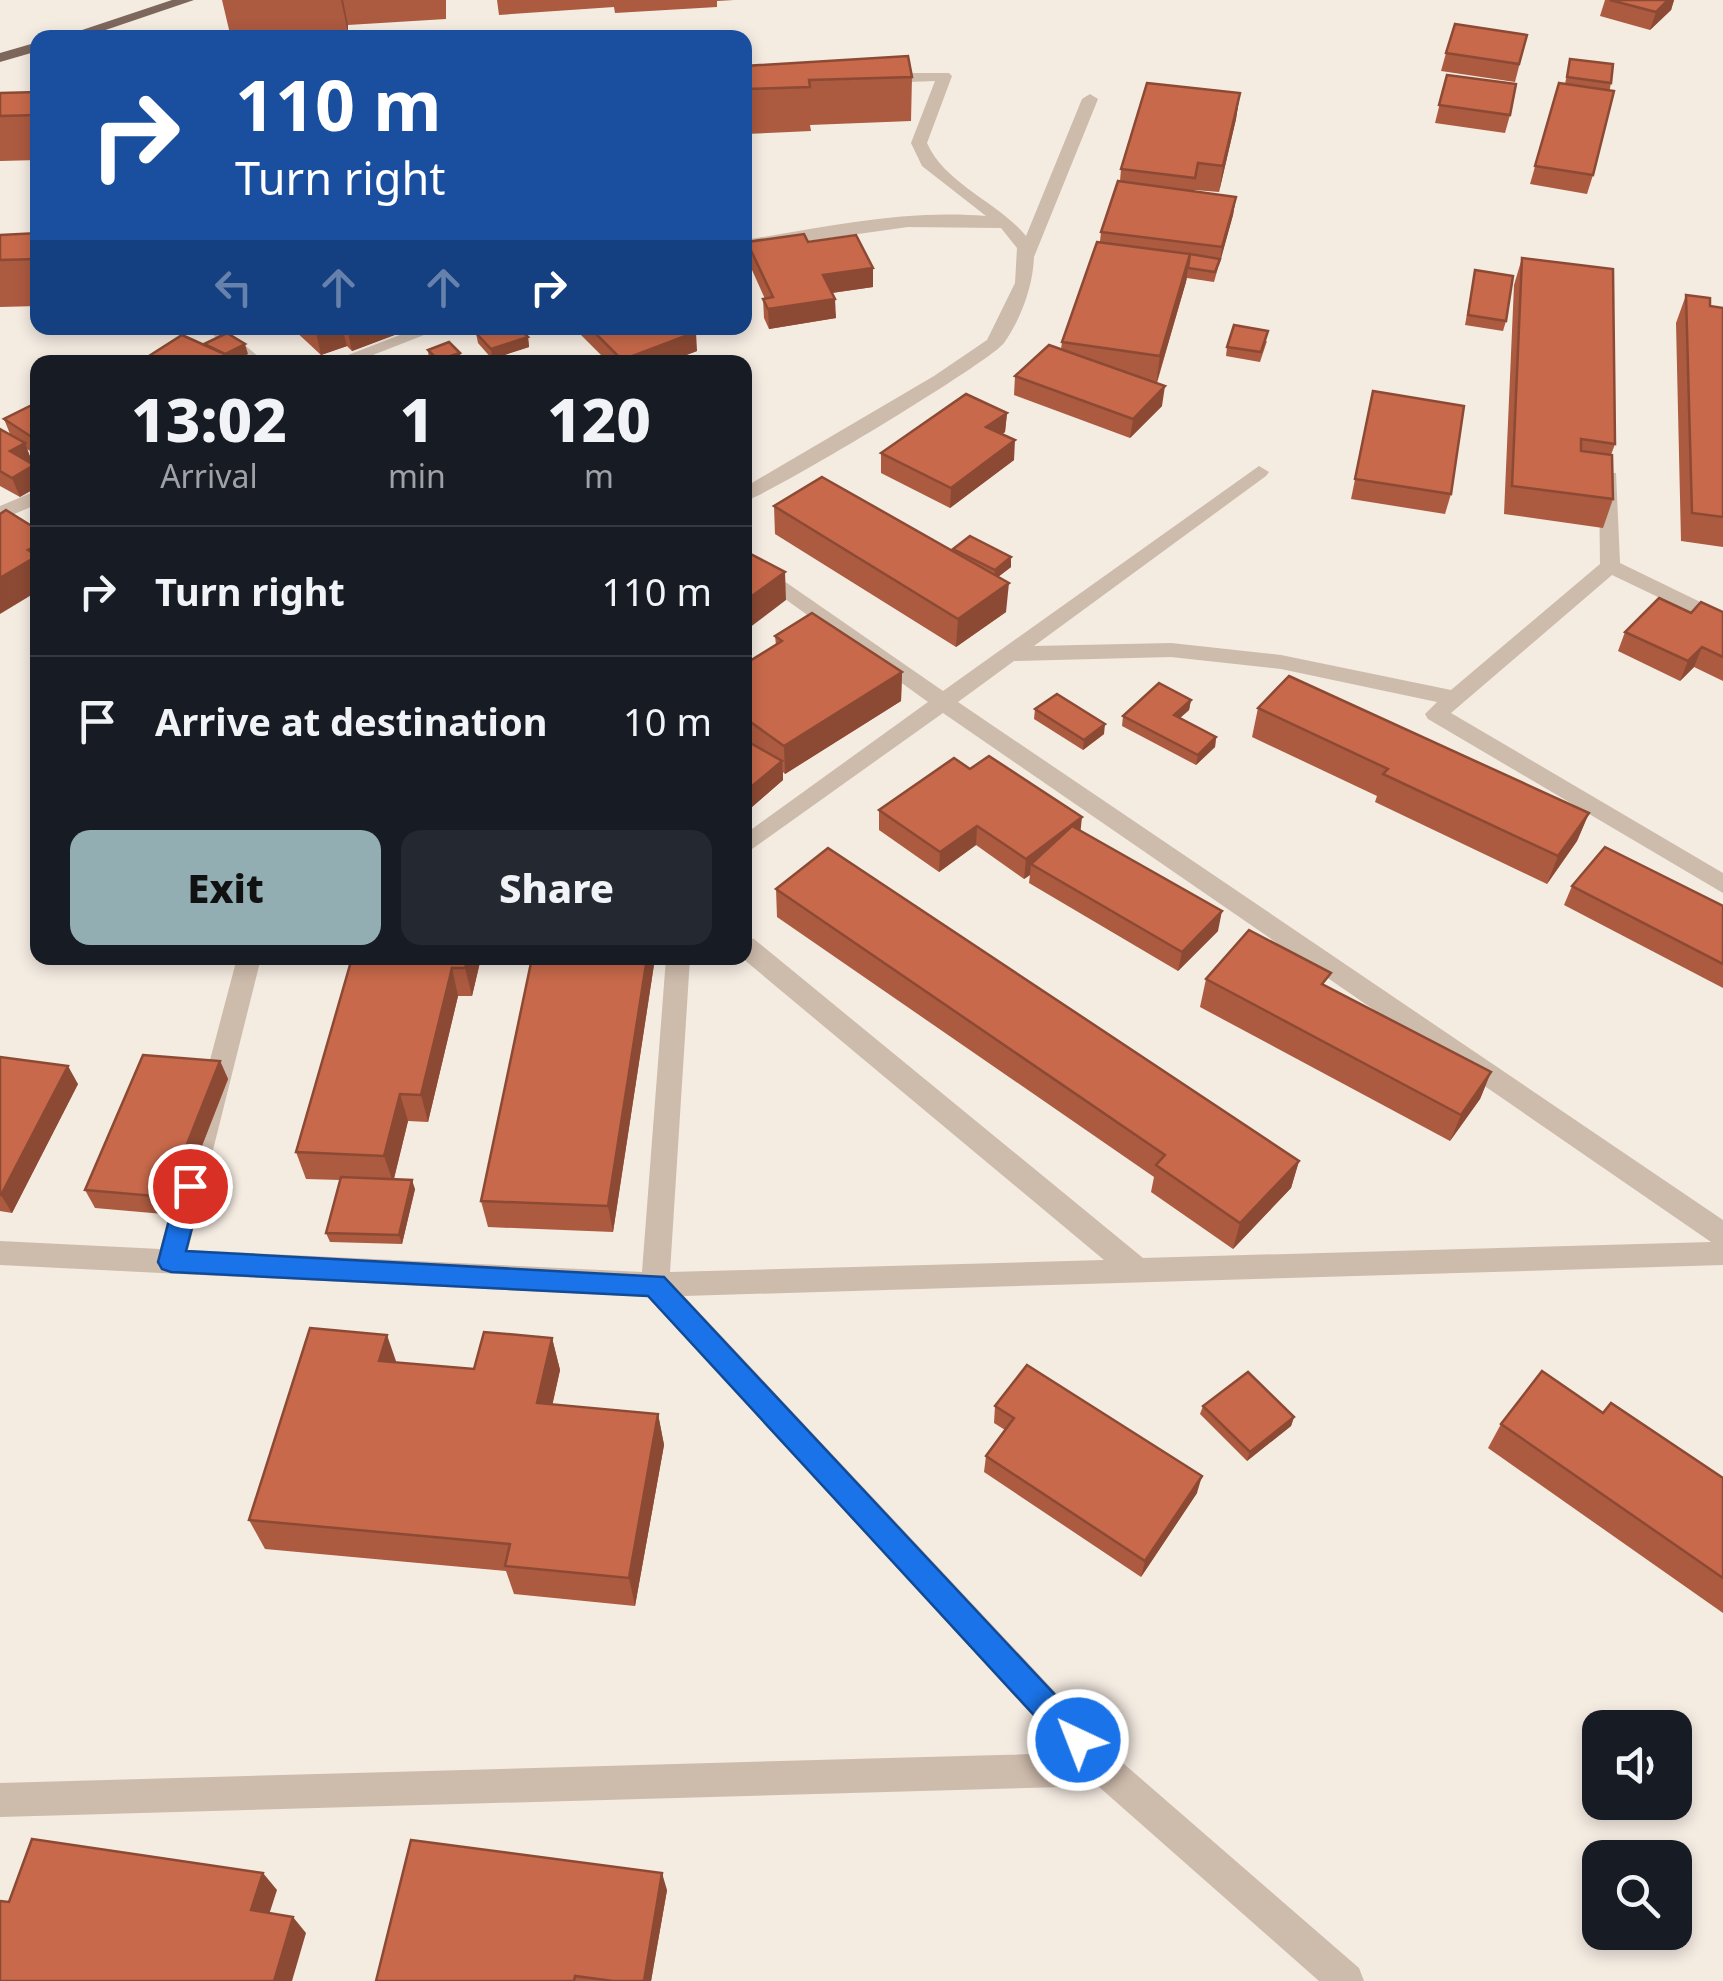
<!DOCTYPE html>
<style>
:root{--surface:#171b24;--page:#242831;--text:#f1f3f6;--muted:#9ea1a6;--line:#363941;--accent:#92aeb2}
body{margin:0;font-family:"Noto Sans",sans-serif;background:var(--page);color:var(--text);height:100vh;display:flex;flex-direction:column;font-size:38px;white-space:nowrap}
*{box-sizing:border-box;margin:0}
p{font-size:32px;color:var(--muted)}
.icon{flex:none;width:55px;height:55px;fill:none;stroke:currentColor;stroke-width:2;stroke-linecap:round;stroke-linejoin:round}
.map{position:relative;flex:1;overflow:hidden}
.panel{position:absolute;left:30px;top:355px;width:722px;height:610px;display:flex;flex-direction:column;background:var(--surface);border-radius:20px;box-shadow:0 5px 15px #0003}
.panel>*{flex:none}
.top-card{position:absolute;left:30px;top:30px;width:722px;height:305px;border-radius:20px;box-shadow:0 5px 15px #0003;background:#1a4fa0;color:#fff;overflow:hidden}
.tools{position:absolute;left:1582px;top:1710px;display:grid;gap:20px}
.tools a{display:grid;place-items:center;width:110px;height:110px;border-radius:20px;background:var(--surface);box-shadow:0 5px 15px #0003;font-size:50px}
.pin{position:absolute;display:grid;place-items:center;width:85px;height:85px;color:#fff;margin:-42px;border:5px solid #fff;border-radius:50%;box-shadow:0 2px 10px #0007}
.me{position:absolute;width:110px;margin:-55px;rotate:317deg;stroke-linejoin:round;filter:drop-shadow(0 0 8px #0008)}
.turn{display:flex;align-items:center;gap:35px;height:210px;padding:0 40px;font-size:45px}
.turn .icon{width:130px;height:130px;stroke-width:2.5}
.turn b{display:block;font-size:70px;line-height:85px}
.lanes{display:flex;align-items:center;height:95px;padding:0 40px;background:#0003;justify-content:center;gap:50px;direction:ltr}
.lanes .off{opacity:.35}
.eta{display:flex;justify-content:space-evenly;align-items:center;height:170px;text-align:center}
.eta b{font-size:60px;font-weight:800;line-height:70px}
.cta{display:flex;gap:20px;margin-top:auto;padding:20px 40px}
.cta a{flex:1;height:115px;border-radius:20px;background:var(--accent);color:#111;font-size:40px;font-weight:800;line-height:115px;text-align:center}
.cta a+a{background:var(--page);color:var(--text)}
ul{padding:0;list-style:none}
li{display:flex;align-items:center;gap:30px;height:130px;padding:0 40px;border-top:2px solid var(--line)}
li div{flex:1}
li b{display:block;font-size:38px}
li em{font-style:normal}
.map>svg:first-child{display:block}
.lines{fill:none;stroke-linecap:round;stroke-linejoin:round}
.minor{fill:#cdbbac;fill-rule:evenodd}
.major{fill:#7d675c;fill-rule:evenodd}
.wall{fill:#ac5a40}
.shaded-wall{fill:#8c4a34}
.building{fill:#c8694b;stroke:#8c4a34;stroke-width:2.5}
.route{fill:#1a73e8;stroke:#114b97;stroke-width:2.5}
</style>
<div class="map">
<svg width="1723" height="1981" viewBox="0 0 1723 1981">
<rect width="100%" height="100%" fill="#f4ebe1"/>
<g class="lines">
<g class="minor">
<path d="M949,73l3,3 -25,67c18,41 71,59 99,93l56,-137 8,-5 8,5 -64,158c-1,29 -13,62 -30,86 -14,19 -233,151 -259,158v-14l189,-111 53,-36 28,-57 2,-35 -16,-20 -93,-1 -163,23v-10c79,-13 160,-31 241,-24l-64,-50 -11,-23 24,-62 -55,2 -8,-5 8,-5z"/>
<path d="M205,328h19l41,34h-20z"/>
<path d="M418,328h24l-87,34h-25z"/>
<path d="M1259,466l10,6 -3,4 -232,170 137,-3 110,12 170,35 149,-126 -1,-87 3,-4h14l4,90 103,50v15l-111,-53 -161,138 272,160v20l-295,-174 -3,-5 12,-12 -156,-33 -110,-12 -157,4 -56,41 765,518v45l-1039,31 432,461 243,211 5,13h-45l-221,-195 -1098,31v-34l1067,-30 -419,-456 -648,-32v-24l160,8 77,-291h24l-73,292 454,22 24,-314h24l-20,314 434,-12 -362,-302 3,-21 9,2 389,319 568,-16 -768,-529 -198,141v-20l183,-132 -183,-132v-16l198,137z"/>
<path d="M38,490v14l-38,16v-14z"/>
</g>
<g class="major">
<path d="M172,0h22l-112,38h-24z"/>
<path d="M38,42v9l-38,11v-9z"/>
</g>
</g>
<g class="wall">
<path d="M222,0h224v19l-98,6v8l-77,5h-40z"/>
<path d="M497,0h237l-17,1v6l-102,6 -1,-6 -115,8z"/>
<path d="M1605,0h69l-3,10 -21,20 -50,-14z"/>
<path d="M1527,35l-12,47 -74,-11 5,-18z"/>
<path d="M1570,59l41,24 -18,92 -6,19 -57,-10 29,-101 6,1z"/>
<path d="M745,66l167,11 -1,44 -101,4 1,6 -66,3z"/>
<path d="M1447,75l63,40 -5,18 -70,-10z"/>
<path d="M38,92v68l-38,1v-68z"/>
<path d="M1240,93l-4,26 -17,73 -24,-2 -1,1 42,6 -3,18 -19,67 -27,-4 -30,105 5,23 -32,32 -116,-43 1,-19 46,-27 1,-7 38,-101 1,-9 19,-51 1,-12z"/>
<path d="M38,233v73l-38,1v-72z"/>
<path d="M747,242h61l65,45 -41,6 4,25 -67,11 -5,-11 -1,-19h2l-17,-38z"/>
<path d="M1522,258l93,186 -4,11 2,44 -10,29 -99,-14 10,-229z"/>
<path d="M1475,270l31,51 -3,10 -38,-6z"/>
<path d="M1686,295l24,11 13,2v239l-42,-6 -5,-218z"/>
<path d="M292,328h121l-61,23 -5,-5 -26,9z"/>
<path d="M574,328h117l6,23 -29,11h-60z"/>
<path d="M476,333l52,4 1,10 -37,12 -14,-16z"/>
<path d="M1267,341l-7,21 -34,-6 1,-9z"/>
<path d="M204,345l44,9 -11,5 4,3h-90l-2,-6z"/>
<path d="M428,350l34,12h-30l-3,-3z"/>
<path d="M1373,391l78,103 -6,20 -94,-15z"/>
<path d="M38,402v54l-11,-7 5,13 -12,35 -20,-11v-57l10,5 -6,-15z"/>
<path d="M1007,413l-2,19 -3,2 12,26 -64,48 -69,-35v-20z"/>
<path d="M774,506l179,45v-2l58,8v10l-13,10 8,35 -50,35 -181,-113z"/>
<path d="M1723,612v69l-29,-14 -14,14 -62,-30 7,-19 66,-19z"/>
<path d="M775,636l127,36 -1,29 -116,73 -2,-2v8l-38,33v-149l31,-19z"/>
<path d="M1191,700l-2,10 -9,8 36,19 -1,10 -19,18 -74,-39 1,-10z"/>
<path d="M1258,708l331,105 -12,28 -30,43 -172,-82 2,-6 -125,-59z"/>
<path d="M1035,709l69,25 -21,16 -49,-31z"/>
<path d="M970,769l111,62 137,100 -40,40 -149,-88 1,-8 -6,4 -48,-34 -37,27 -60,-42v-20z"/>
<path d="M1572,886l151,20v82l-159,-83z"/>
<path d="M776,889l523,272 -8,27 -58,61 -82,-57 3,-15 -377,-260z"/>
<path d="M352,958h129l-9,38h-14l-30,126 -20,-1 -14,58 21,10 -13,55 -72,-2 -4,-9 14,-53 -34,-1 -10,-27z"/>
<path d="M655,958l-42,274 -125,-5 -7,-26z"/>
<path d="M1206,979l121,8 164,85 -11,27 -30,42 -250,-134z"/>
<path d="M0,1057l78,27 -66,129 -12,-2z"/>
<path d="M220,1061l8,18 -53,136 -80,-7 -10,-18z"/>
<path d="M552,1338l8,32 -8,35 106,9 6,31 -29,161 -121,-12 -8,-23 -241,-22 -16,-29 148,-158 77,7z"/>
<path d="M995,1406l202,87 -56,84 -157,-105 2,-16 19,-26 -11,-7z"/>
<path d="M1203,1406l91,11 -3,9 -44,35 -47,-47z"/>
<path d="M1603,1413l120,65v135l-235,-165 13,-24z"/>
<path d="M667,1890l-16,91h-275z"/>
</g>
<g class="shaded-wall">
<path d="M341,0h2l5,25v8z"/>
<path d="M1668,0h6l-3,10 -21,20 6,-18z"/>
<path d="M1240,93l-4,26 -17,73 4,-26z"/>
<path d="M1236,197l-3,18 -14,51 3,-19z"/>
<path d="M1190,254l-4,28 -30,102 4,-28z"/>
<path d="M873,268v19l-49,7 -1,-19z"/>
<path d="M835,299l1,19 -67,11 -1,-20z"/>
<path d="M315,328h27l5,18 -26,9z"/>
<path d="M347,328h66l-61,23z"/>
<path d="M696,332l1,19 -29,11h-46v-2z"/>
<path d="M528,337l1,10 -37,12 -1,-10z"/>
<path d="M245,344l3,10 -18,8 -9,-6z"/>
<path d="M460,353l2,9h-23l-1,-2z"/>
<path d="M1165,386l-3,20 -32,32 3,-19z"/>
<path d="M1007,413l-2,19 -20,15 1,-20z"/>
<path d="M1015,440l-1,20 -64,48 1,-20z"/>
<path d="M25,443l7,19 -14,9 -8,-20z"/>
<path d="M34,465l4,9v13l-18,10 -8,-19z"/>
<path d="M38,545v46l-38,23v-36l28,-28z"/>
<path d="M1011,557v10l-17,13 1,-10z"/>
<path d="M785,572l1,28 -41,31v-30z"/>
<path d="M1009,583l-3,29 -50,35 2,-28z"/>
<path d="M1702,647l-8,20 -14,14 8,-20z"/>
<path d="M902,672l-1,29 -116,73 -1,-28z"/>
<path d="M1191,700l-2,10 -17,15 2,-10z"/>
<path d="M1105,724l-1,10 -21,16 1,-10z"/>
<path d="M1216,737l-1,10 -19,18 2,-10z"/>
<path d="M782,761l1,19 -38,33v-21z"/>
<path d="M1589,813l-12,28 -30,43 11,-28z"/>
<path d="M1082,817l-2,19 -49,28 -1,11 -6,4 2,-20z"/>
<path d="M977,826l-1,19 -37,27 1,-20z"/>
<path d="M1222,911l-4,20 -40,40 4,-19z"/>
<path d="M468,958h13l-9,38 -7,-28z"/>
<path d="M647,958h8l-42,274 -5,-26z"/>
<path d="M452,968l6,28 -30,126 -7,-27z"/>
<path d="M220,1061l8,18 -53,136 -9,-18z"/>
<path d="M68,1066l10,18 -66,129 -11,-18z"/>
<path d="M1491,1072l-11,27 -30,42 11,-26z"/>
<path d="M400,1094l8,27 -15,61 -9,-26z"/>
<path d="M1299,1161l-8,27 -58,61 7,-26z"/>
<path d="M412,1180l3,9 -13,55 -3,-9z"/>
<path d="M387,1335l11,32 -19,-6z"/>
<path d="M552,1338l8,32 -14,64 -9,-31z"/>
<path d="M658,1414l6,31 -29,161 -6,-28z"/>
<path d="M1294,1417l-3,9 -44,35 3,-9z"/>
<path d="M1202,1476l-5,17 -56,84 4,-16z"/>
<path d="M263,1873l14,17 -12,37 -14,-17z"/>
<path d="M662,1873l5,17 -16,91h-7z"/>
<path d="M293,1917l13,16 -14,48h-18z"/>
</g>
<g class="building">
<path d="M1610,0h58l-12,12z"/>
<path d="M1455,24l72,11 -8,29 -73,-11z"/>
<path d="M908,56l4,21 -103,3 1,7 -65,2v-23z"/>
<path d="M1570,59l43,5 -2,19 -44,-6z"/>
<path d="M1447,75l69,9 -6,31 -71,-10z"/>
<path d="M1147,83l93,10 -17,73 -25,-3 -3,15 -74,-9z"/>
<path d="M1559,83l55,8 -21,84 -58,-9z"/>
<path d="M38,92v23l-38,1v-23z"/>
<path d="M1118,181l118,16 -14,50 -121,-15z"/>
<path d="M38,233v26l-38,1v-25z"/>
<path d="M804,234l4,8 48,-7 17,33 -50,7 12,24 -67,10 -5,-10 10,-2 -26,-55z"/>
<path d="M1097,242l93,12 -30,102 -98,-14z"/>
<path d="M1190,254l30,5 -5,13 -27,-4z"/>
<path d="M1522,258l91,11 2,175 -34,-5v12l31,4 1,44 -101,-13z"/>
<path d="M1475,270l38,6 -7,45 -38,-6z"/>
<path d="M1686,295l24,3v8l13,2v209l-31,-4z"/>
<path d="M1234,325l34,6 -7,21 -34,-5z"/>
<path d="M494,328h25l9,9 -37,12 -15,-16z"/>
<path d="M590,328h101l5,4 -74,28z"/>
<path d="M227,333l18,11 -20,10 -21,-10z"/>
<path d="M182,335l58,26 -2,1h-74l-15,-6z"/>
<path d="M449,342l11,11 -22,7 -10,-10z"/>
<path d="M1049,345l116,41 -32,33 -118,-43z"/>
<path d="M410,357l6,5h-20z"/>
<path d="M1373,391l91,15 -13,88 -96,-15z"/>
<path d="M966,394l41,19 -21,14 29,13 -64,48 -70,-35z"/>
<path d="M38,402v39l-34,-22z"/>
<path d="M0,429l25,14 -15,8 24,14 -22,13 -12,-7z"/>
<path d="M822,477l187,106 -51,36 -184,-113z"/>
<path d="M6,510l32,20v15l-10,5 9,6 -37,22v-64z"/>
<path d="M970,536l41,21 -16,13 -42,-21z"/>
<path d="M745,551l40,21 -40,29z"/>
<path d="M1659,598l32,15 10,-11 22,10v45l-21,-10 -14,14 -63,-29z"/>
<path d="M812,613l90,59 -118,74 -39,-28v-54l37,-23 -7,-5z"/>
<path d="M1289,676l300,137 -31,43 -175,-82 5,-5 -130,-61z"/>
<path d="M1159,683l32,17 -17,15 42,22 -18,18 -75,-39z"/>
<path d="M1057,694l48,30 -21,16 -49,-31z"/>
<path d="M745,740l37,21 -37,31z"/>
<path d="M989,756l93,61 -56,42 -49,-33 -37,26 -61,-42 75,-52 16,11z"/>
<path d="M1072,826l150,85 -40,41 -151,-88z"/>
<path d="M1605,847l118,59v58l-151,-78z"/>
<path d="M828,848l471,313 -59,62 -84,-58 9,-10 -389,-266z"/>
<path d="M1249,930l82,43 -9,11 169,88 -30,43 -255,-136z"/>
<path d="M352,958h116l-3,10h-13l-31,127 -21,-1 -16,62 -88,-4z"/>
<path d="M532,958h115l-39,248 -127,-5z"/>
<path d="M143,1055l77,6 -54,136 -81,-7z"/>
<path d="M0,1057l68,9 -67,129h-1z"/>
<path d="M341,1177l71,3 -13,55 -73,-2z"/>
<path d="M310,1328l77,7 -8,26 95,8 10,-37 68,6 -15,65 121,11 -29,164 -124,-12 5,-22 -261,-24z"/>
<path d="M1027,1365l175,111 -57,85 -159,-105 28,-38 -19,-12z"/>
<path d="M1542,1371l61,42 8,-10 112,75v100l-222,-154z"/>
<path d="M1248,1372l46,45 -44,35 -47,-46z"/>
<path d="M32,1839l231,34 -12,37 42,7 -19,64h-274v-80l9,1z"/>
<path d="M411,1840l251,33 -18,108h-31l-38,-5 -1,5h-198z"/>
</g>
<path class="route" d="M190,1175l9,3 4,8 -17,65 478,26 424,453 5,10 -5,11 -10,4 -11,-4 -419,-455 -477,-24 -9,-3 -4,-7 20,-76 4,-8z"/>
</svg>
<div class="tools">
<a><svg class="icon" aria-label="sound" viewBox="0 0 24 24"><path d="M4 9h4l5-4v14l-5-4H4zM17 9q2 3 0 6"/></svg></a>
<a><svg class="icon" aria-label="search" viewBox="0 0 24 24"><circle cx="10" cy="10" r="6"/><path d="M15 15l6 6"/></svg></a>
</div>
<div class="pin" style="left:190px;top:1186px;background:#d93025"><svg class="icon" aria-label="arrive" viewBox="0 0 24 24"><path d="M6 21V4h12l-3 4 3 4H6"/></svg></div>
<svg class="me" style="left:1078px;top:1740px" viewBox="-20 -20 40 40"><circle r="17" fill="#1a73e8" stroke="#fff" stroke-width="3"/><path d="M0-11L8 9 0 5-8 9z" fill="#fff"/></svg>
<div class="top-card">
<div class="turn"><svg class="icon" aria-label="right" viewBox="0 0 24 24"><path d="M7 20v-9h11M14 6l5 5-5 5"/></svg><div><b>110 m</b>Turn right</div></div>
<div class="lanes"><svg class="icon off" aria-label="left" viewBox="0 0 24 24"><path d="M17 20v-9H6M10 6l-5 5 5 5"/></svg><svg class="icon off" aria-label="ahead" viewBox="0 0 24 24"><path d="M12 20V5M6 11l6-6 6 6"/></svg><svg class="icon off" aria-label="ahead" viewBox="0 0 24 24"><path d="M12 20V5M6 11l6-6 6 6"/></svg><svg class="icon" aria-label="right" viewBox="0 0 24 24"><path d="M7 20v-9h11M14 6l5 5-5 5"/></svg></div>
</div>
<section class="panel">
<div class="eta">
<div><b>13:02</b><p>Arrival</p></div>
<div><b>1</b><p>min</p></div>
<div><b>120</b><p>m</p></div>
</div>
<ul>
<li><svg class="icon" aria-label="right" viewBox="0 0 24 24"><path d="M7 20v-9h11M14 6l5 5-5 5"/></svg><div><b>Turn right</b></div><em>110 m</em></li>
<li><svg class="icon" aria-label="arrive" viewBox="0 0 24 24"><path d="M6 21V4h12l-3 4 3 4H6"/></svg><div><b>Arrive at destination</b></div><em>10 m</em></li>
</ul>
<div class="cta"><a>Exit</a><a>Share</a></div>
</section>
</div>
